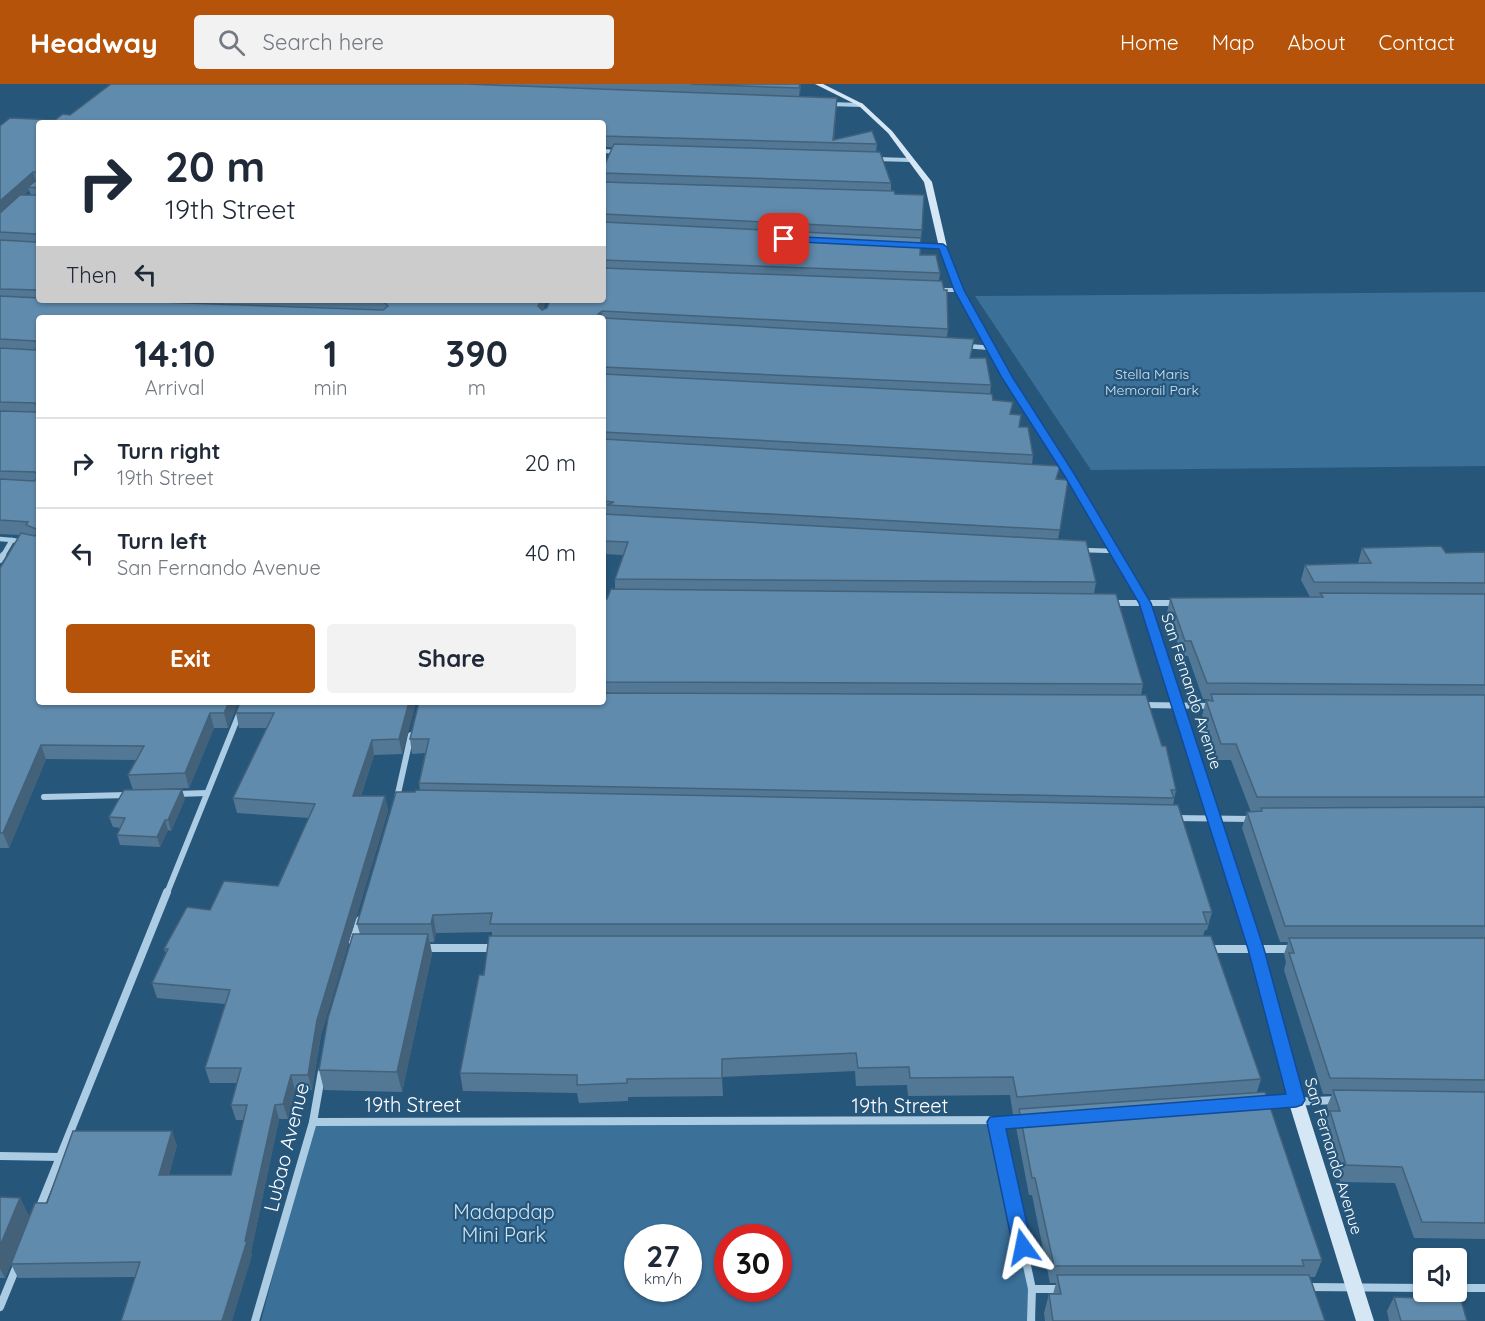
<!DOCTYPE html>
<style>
:root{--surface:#fff;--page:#f2f2f3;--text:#1f2937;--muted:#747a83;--line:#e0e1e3;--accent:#b45309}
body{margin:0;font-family:Quicksand,sans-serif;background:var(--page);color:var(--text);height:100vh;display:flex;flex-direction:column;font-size:22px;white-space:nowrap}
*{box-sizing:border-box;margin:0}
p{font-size:20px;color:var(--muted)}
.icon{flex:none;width:33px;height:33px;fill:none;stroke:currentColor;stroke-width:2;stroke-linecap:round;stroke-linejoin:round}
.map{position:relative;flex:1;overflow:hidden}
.side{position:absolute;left:36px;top:231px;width:570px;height:390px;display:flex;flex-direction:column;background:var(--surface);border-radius:6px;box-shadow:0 2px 4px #0004}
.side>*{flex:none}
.hud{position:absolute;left:36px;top:36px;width:570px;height:183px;border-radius:6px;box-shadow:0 2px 4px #0004;background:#fff;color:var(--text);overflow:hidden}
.buttons{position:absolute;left:1413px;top:1164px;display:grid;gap:12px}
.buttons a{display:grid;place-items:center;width:54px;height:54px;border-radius:6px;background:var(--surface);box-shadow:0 2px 4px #0004;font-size:30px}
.speed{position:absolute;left:624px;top:1140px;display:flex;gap:12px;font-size:30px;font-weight:700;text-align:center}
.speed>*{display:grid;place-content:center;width:78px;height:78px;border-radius:50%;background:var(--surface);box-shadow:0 2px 4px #0004;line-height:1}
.speed small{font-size:15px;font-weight:400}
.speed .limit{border:9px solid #d22;background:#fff;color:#111}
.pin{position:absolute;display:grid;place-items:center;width:51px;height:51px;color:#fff;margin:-26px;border-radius:12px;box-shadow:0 3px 9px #0006}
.me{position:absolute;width:66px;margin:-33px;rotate:348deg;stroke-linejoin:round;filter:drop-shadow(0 0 4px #0008)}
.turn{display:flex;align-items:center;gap:21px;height:126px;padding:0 30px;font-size:27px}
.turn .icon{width:78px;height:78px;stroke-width:2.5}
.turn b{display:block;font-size:42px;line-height:51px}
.then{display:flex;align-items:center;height:57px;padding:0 30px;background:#0003;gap:12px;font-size:22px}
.eta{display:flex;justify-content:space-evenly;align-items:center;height:102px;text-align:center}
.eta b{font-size:36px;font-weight:700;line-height:42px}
.action{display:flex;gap:12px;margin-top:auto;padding:12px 30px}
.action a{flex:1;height:69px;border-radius:6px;background:var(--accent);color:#fff;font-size:24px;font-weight:700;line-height:69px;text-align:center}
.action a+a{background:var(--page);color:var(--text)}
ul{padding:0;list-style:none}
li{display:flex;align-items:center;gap:18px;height:90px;padding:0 30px;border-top:2px solid var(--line)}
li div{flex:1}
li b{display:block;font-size:22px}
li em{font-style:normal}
header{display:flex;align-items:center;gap:36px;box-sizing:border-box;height:84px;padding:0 30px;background:var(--accent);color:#fff}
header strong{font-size:28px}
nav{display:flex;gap:33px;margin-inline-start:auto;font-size:21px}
.search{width:420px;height:54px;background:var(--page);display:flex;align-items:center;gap:15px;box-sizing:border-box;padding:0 21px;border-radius:6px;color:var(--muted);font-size:22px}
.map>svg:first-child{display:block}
.green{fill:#3b7099;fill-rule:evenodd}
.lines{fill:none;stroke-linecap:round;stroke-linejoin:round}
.minor-far3{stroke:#accce4;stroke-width:4}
.minor-far2{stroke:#accce4;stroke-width:4.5}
.minor-far1{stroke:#accce4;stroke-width:6}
.minor{stroke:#accce4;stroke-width:8}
.secondary{fill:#d5e6f4;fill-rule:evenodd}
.wall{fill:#537895;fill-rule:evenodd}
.shaded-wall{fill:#436179}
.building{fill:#608bad;stroke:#436179;stroke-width:1.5}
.route{fill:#1a73e8;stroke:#114b97;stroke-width:1.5}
.labels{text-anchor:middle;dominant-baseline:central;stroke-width:4.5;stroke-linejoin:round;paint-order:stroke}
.far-park-label{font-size:14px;fill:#cee4f3;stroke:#27567b}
.street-label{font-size:16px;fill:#fff;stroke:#27567b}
.near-street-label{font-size:20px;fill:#fff;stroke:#27567b}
.near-park-label{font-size:20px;fill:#cee4f3;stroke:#27567b}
</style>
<header>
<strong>Headway</strong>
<div class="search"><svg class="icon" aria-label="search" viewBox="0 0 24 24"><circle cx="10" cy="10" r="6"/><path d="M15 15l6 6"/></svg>Search here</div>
<nav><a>Home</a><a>Map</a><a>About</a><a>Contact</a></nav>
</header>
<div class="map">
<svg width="1485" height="1237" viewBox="0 0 1485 1237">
<rect width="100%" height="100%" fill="#27567b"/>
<g class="green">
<path d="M1485,208v174l-394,4 -116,-174z"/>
<path d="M313,1038h683l40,199h-775zM638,1154h50v50h-50zM728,1154h50v50h-50z"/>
</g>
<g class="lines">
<g class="minor-far3">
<path d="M829,20l32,1"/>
<path d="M603,67l14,1"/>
<path d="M876,75l33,1"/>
<path d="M913,161l30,2"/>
<path d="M939,206h20"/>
</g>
<g class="minor-far2">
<path d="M966,262l26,2"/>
<path d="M0,455l12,1"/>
<path d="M1082,466l32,1"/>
<path d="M2,473l10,-17 27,5"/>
</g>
<g class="minor-far1">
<path d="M0,476l3,-5"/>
<path d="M1111,519h64"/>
<path d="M1144,621l67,1"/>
<path d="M177,710l30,-1"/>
<path d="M44,713l84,-2"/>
<path d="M397,714l14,-63"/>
<path d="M1174,734l76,1"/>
<path d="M167,809l77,-191"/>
</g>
<g class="minor">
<path d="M353,858l7,-22"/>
<path d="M424,864h70"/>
<path d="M1210,865h82"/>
<path d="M1261,1019l77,-3"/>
<path d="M313,1038l711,-2"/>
<path d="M996,1038l36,167 -1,32"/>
<path d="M0,1072l60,1"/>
<path d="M39,1125l128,-317"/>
<path d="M1307,1203l117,1"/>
<path d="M1456,1204h29"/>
<path d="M1032,1205h28"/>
<path d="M0,1223l18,-44"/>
<path d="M255,1237l58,-199 9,-51"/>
</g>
<path class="secondary" d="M815,0h8l40,20 29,27 40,51 15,65 16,43 50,88 62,97 76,128 112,346 41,151 70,221h-18l-68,-221 -39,-151 -110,-346 -74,-128 -62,-97 -48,-88 -16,-43 -15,-65 -36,-49 -29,-27z"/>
</g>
<g class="wall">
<path d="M111,0h690l-2,12 38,2 -3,42 43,4 -1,8 15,31v8l4,3 29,1 -4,60 20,18 -1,8 9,48 -1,8 24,21 20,27 -1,9 3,6 18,14 8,13 14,28 -1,9 26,15 10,1 -10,60 38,42 -2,12 49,90 -2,11 35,95 -3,15 39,107 -5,18h-2l-2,6 58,143 -4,13 65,168 -7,17h-5l15,44h-280l-1,-8 5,-19h4l3,-11h-6l-18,-88h-3l-13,-68 2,-13 -5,1 -3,-20 -102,1 -1,-11 -51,1 -1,-15 -133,6 1,19 -95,1v4l-49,2 -2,-10 -114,-2 -3,-18 32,-137v-4l-56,1 -2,9h-4l2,12 -30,138 -78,-2 -5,-20 41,-136 -3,-10 58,-132 5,-2 -1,-7 6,-30 -13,1 -2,-15 193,-37v-103h4l8,-10v-10l8,-24 -20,-1v-236h-564v384h199l-10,26h-14l-25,60 -56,2 -5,-15 8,-15 -90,-1 -37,89h-9v-280l20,-33 -20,-1v-409l55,-5 15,-5zM39,39h564v39l2,-7v-8h7l-7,17h-2v136l-60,9 3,-9h-507zM29,106l2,5h-7z"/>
<path d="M1362,464l84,5 39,-1v687l-71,-1 -19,-55 -55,-1 -16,-55 5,-15 -2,-6 5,-12h-9l-39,-124 2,-8 -2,-8 4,-12h-8l-38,-114 5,-16h4l-20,-52h-14l-15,-44 4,-16h3v-1h-6l-15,-43h-6l-15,-43 3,-15 140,-1 -9,-17 4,-15 53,-2z"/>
<path d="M416,618l-14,52 -28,1 -13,41h24l3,15 -67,224 -9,55h-17l-7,29h-9l-28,133 1,4 -117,21 -117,1 -7,-14 -6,14h-5v-81l20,1 9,19 18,-14 130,-58 -8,30h62l13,-55h-8l-5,-15 6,-22h-27l-5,-15 20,-64 -68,-6 -5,-15 14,-30 -2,-4 46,-39 68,-24 31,-68 -72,-5 -4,-15 34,-70h-28l-3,-15z"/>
<path d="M185,715l-14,32 -3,-1 -8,17 -40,-2 -3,-10 3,-7 -7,-1 -4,-10z"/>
<path d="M1394,1213l73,24h-78l-2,-10z"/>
</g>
<g class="shaded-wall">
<path d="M800,0h1v5l-2,10z"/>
<path d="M605,60v11l-2,7v-13z"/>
<path d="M33,88l3,11 -8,4 1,3 -29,26v-15z"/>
<path d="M541,216h5l-6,18 -2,-12z"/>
<path d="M602,227l1,7h-5v-4z"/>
<path d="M229,618h9l-10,26 -4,-15z"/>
<path d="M409,618h7l-14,52 -3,-15z"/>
<path d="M210,629l4,15 -25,60 -4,-15z"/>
<path d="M372,656l2,15 -18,56 -3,-15z"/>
<path d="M41,661l5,14 -37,89 -6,-15z"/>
<path d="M182,705l3,10 -14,32 -3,-11z"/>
<path d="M385,712l3,15 -67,224 -9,55 -4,-15 9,-55z"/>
<path d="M165,736l3,10 -8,17 -3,-10z"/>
<path d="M433,831l3,18 -2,9 -3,-18z"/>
<path d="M428,850l4,20 -30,138 -5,-20z"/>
<path d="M291,991l4,15 -7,29 -5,-15z"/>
<path d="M275,1021l4,14 -28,133 1,4 -20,65h-10l23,-80z"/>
<path d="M172,1047l5,14 -12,45 -6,-15z"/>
<path d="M20,1114l10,19 -25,61 -5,-9v-23z"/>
</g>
<g class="building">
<path d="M111,0h356l370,14 -4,42 39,-9 5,13 -274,-8v-13h-564v49h-6l-33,29v-75l10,-8 45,2 8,-6 7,1z"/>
<path d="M691,0h109l-1,4z"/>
<path d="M614,60l266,8 11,31 -288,-10v-9h2z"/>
<path d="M39,90v64l-3,-4 -36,-2v-19l20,-18h18v-7l-10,-1 11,-9z"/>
<path d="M603,98l291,9 1,3 29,1 -2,35 -319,-16z"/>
<path d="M603,138l318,16 -1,17h16l4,18 -337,-13z"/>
<path d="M39,155v51l-39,-1v-49l35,2z"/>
<path d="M603,184l339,13 2,9h3l1,39 -346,-18 -4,3 1,4h-560v27l-4,-4 -35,-2v-43l39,2v2h65l279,10 5,-4 -5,-5 -34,-1h192l-3,6 4,4 5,-2 3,-8h53z"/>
<path d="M603,234l371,21 -4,19h16l5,27 -388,-18z"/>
<path d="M39,262v62l-4,-5 -35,-1v-54l35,2z"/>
<path d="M603,290l389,20 1,6 20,2 -3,12 11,1 -2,12h9l5,28 -430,-23z"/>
<path d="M39,325v68l-4,-5 -35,-1v-60l35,1z"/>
<path d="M603,355l457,27 -4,13 12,1 -8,50 -453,-25 7,-3 -11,-1z"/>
<path d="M39,393v225h190l-5,11h-14l-25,60 -57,2 16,-29 -103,-1 -38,88h-3v-265l21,-35 14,3 4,-6 -13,-5 2,-3 -28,-2v-41l34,2z"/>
<path d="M603,430l483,27 10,41 -481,-3 13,-37 -25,-1z"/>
<path d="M1441,462l5,7 39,-1v31l-171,-1 -9,-17 66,-2 -9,-15z"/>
<path d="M611,505l505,5 27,90 -540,-2v-83h4z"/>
<path d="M1320,509l165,1v91l-278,-2 -16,-42h-6l-15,-43 153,-1z"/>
<path d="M603,609l543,2 16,51h4l10,44h-5l3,8 -755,-15 10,-44h-19l9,-37h184z"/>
<path d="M1211,610l274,1v102h-228l-21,-53h-15l-15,-44 7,1z"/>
<path d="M240,618h169l-10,37 -27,1 -19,56h32l-68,224 -9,55h-17l-8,29 -8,1 -30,136h2l-25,80h-101l19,-59 -129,2 24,-61h12l26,-72h99l-13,44h72l16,-70h-16l10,-37h-36l25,-78 -78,-7 16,-34h-4l23,-42 23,3 14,-29 54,5 37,-82 -82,-6 41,-85h-38z"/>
<path d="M182,705l-14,31h-3l-8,17 -40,-2 8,-17 -16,-1 15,-27z"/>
<path d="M416,706l762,15 34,107h-9l4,12h-717l2,-11 -59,2 -2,9h-74l39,-132h19z"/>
<path d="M1485,723v119h-200l-38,-114 15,-1 -1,-3z"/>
<path d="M353,850h75l-31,138 -78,-2 9,-52z"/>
<path d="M489,852h722l50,143 -244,18 -4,-20 -103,1 -1,-11 -51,1 -2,-15 -134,6v19l-95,1v4l-50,2v-10l-117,-2 19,-98h5z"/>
<path d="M1289,854h196v142l-155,-2 -41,-125h5z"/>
<path d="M1333,1006l152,2v131l-63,-1 -20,-55 -56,-2 -16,-54h10z"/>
<path d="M1265,1008l57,168h-20l2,6h-250l-19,-88h-3l-13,-69z"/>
<path d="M0,1113l20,1 -20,48z"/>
<path d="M1057,1191h252l16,46h-272l-4,-27h12z"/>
<path d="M1394,1213l67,3 6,21h-66z"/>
</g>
<path class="route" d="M784,152l159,8 4,3 17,43 49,88 62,97 76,128 113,346 41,151 -3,5 -6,2 -290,22 26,118 -3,6 -6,3 -7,-3 -3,-6 -26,-125 3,-5 296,-23 -38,-145 -109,-346 -75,-128 -62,-97 -48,-88 -15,-41 -158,-8 -1,-2z"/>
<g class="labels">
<g class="far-park-label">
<text x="1152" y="290">Stella Maris<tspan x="1152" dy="16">Memorail Park</tspan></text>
</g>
<g class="street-label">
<text transform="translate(1192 607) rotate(72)">San Fernando Avenue</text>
<text transform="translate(1334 1072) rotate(73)">San Fernando Avenue</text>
</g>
<g class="near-street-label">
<text x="413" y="1020">19th Street</text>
<text x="900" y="1021">19th Street</text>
<text transform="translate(286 1063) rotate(-76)">Lubao Avenue</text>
</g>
<g class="near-park-label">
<text x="504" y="1127">Madapdap<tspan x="504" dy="23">Mini Park</tspan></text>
</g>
</g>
</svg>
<div class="buttons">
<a><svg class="icon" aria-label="sound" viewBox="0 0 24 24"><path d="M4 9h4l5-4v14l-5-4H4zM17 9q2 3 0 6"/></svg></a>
</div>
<div class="speed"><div>27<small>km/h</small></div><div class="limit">30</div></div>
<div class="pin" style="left:784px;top:155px;background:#d93025"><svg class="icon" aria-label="arrive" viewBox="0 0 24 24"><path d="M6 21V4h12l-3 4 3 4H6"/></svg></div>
<svg class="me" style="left:1023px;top:1163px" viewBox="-20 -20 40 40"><path d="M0-17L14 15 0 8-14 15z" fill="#1a73e8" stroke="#fff" stroke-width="4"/></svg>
<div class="hud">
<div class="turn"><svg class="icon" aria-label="right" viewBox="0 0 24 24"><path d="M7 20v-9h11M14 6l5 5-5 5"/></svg><div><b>20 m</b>19th Street</div></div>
<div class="then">Then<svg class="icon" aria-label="left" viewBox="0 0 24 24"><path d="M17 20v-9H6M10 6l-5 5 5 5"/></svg></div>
</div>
<section class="side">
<div class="eta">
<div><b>14:10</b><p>Arrival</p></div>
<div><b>1</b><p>min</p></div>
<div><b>390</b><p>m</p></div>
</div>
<ul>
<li><svg class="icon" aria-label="right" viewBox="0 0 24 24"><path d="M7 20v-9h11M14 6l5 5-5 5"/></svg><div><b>Turn right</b><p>19th Street</p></div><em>20 m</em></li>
<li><svg class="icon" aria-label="left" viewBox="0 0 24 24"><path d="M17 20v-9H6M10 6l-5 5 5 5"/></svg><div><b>Turn left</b><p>San Fernando Avenue</p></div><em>40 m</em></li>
</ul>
<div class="action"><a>Exit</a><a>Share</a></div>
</section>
</div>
